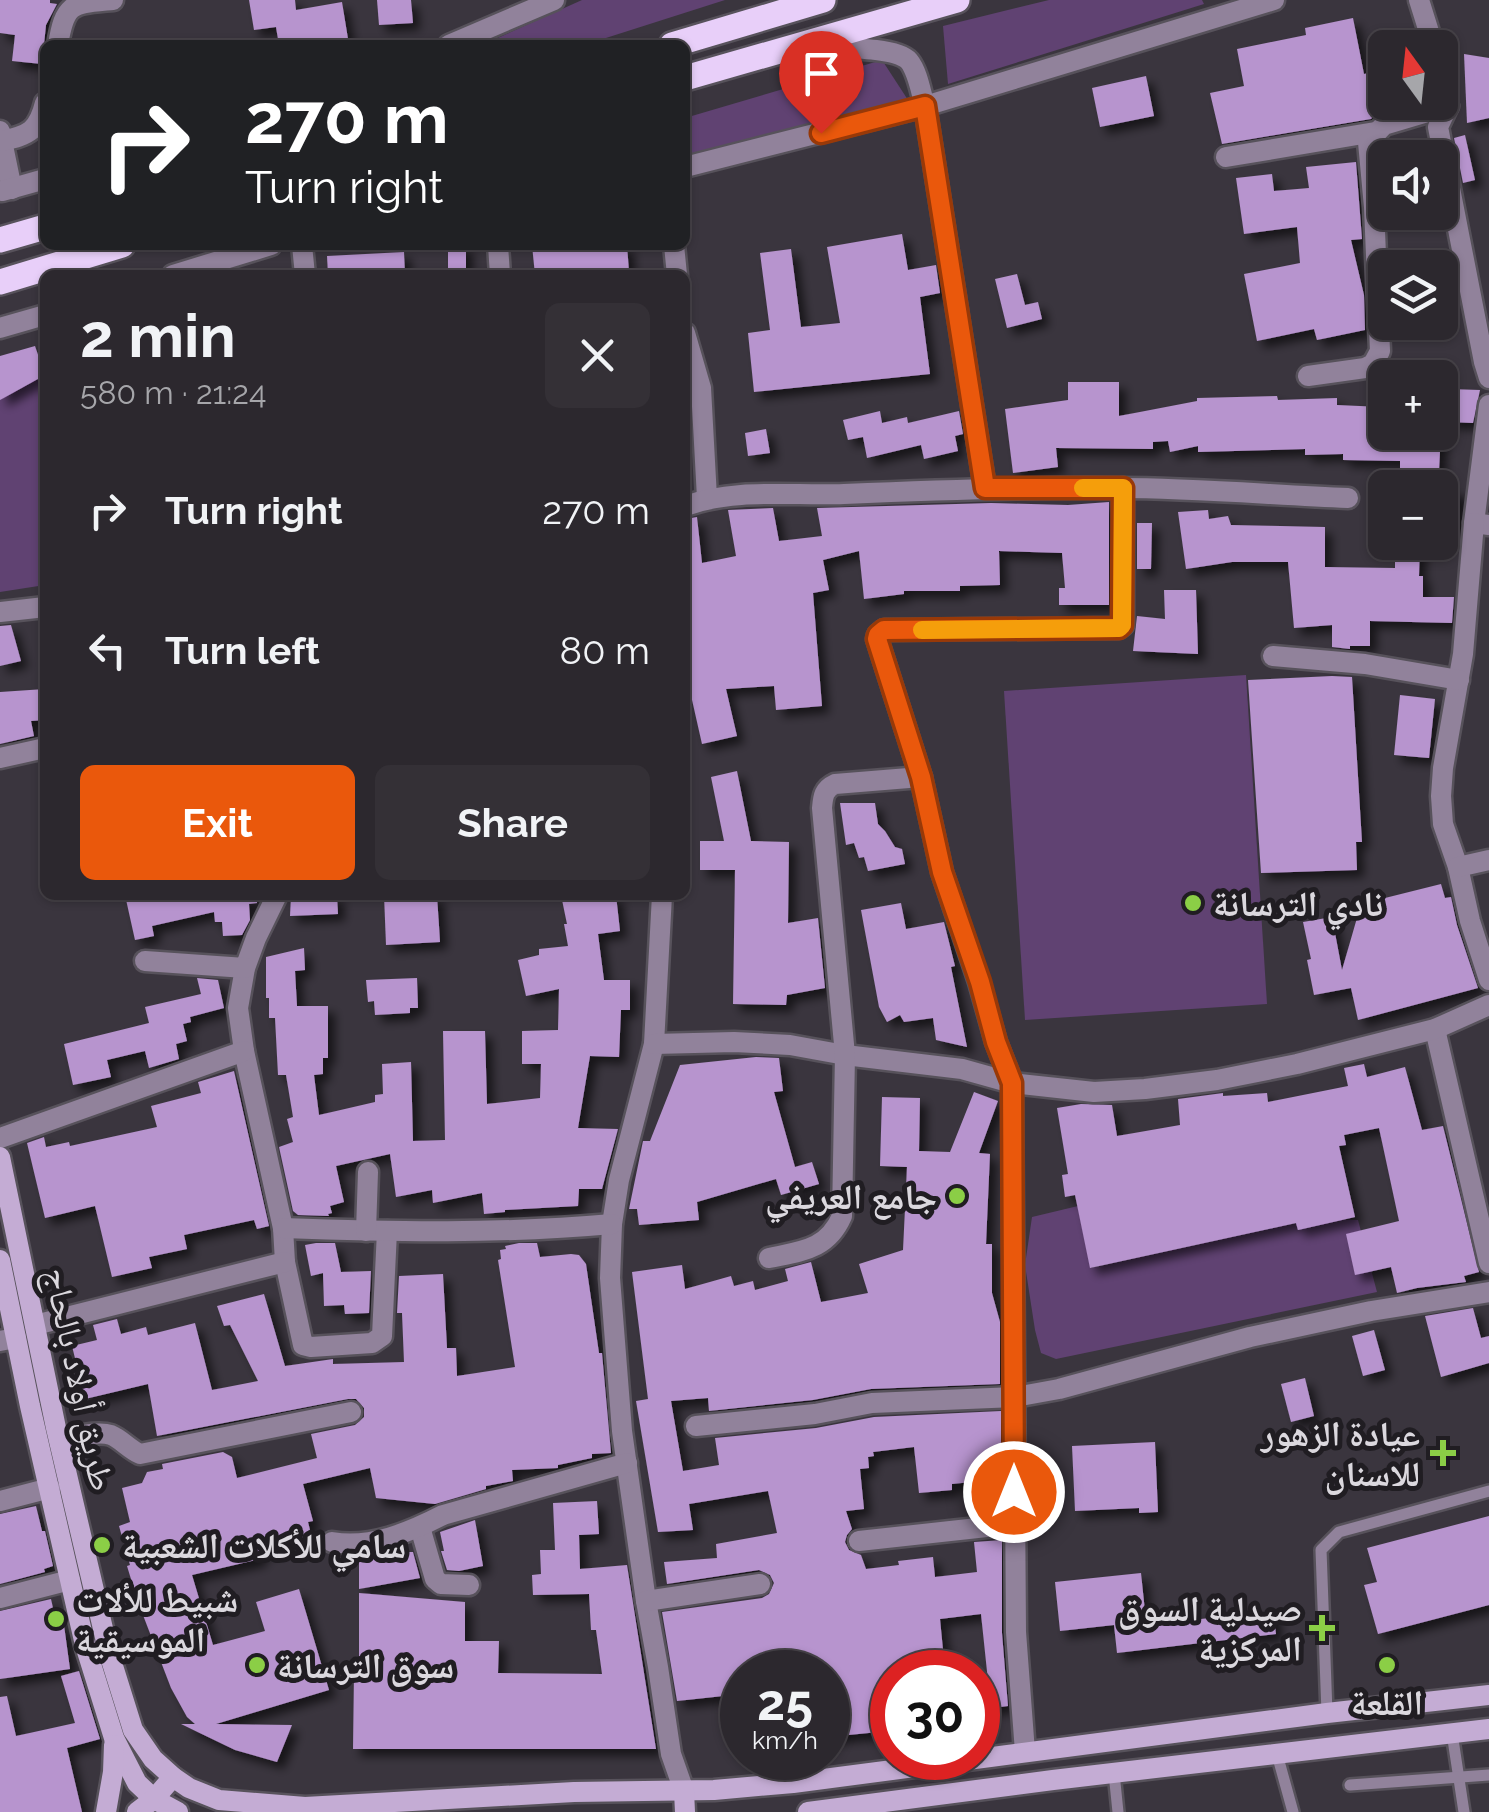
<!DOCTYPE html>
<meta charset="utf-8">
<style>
:root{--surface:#2c282e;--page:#343036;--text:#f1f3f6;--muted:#a6a6aa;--line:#48444a;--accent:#ea580c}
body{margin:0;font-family:Raleway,"Noto Naskh Arabic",sans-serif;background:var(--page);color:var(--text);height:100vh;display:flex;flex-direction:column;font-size:38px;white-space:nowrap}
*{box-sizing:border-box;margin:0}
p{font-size:32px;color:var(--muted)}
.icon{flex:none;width:55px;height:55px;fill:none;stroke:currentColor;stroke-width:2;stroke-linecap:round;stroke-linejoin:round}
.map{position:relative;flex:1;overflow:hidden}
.side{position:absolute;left:40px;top:270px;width:650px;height:630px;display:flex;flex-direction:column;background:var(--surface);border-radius:15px;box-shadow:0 2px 8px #0004,0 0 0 2px var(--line)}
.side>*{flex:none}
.guide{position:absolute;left:40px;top:40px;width:650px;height:210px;border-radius:15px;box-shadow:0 2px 8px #0004,0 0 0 2px var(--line);background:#202124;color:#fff;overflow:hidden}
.needle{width:65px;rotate:345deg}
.fabs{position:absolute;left:1368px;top:30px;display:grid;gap:20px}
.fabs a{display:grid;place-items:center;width:90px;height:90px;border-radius:15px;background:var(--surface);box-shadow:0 2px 8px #0004,0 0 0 2px var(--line);font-size:50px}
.speed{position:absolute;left:720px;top:1650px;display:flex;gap:20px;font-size:50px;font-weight:700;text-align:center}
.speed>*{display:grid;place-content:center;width:130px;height:130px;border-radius:50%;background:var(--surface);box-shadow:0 2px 8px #0004,0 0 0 2px var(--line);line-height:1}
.speed small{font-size:25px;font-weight:400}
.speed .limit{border:15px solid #d22;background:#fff;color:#111}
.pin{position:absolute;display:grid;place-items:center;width:85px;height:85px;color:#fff;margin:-102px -42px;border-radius:50% 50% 50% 0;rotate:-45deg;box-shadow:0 0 10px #0007}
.pin .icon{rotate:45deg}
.me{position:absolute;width:110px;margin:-55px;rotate:0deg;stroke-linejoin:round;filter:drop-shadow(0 0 8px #0008)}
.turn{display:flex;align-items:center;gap:35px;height:210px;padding:0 40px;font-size:45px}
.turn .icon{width:130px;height:130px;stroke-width:2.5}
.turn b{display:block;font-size:70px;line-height:85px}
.round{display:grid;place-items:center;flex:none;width:105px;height:105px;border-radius:15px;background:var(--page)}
.headline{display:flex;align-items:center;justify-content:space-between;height:170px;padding:0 40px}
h1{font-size:60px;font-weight:700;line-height:75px}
.cta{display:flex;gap:20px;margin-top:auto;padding:20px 40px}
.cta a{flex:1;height:115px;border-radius:15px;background:var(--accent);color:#fff;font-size:40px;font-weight:700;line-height:115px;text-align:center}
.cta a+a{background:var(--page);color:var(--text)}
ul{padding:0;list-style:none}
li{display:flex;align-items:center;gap:30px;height:140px;padding:0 40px}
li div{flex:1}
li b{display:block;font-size:38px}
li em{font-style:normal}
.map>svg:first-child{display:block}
.green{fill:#604272}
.building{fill:#b794ce;filter:url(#shadow)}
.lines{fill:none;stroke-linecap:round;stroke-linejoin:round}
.service-casing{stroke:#57525b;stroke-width:16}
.minor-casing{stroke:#57525b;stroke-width:25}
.secondary-casing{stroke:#57525b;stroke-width:25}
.primary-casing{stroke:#57525b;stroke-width:30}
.service{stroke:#91829b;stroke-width:11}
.minor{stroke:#91829b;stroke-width:20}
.secondary{stroke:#c4acd4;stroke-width:20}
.primary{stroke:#e8cff9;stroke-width:25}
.route-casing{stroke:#983908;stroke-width:25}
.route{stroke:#ea580c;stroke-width:18}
.slow{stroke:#f59e0b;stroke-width:18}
.poi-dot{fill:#8bce46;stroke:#201d22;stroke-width:4}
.labels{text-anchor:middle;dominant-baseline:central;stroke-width:10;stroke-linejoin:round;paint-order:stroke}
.poi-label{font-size:35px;font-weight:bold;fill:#dbd8de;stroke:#201d22;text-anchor:start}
.street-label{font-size:35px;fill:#dbd8de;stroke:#201d22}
</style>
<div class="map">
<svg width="1489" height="1812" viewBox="0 0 1489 1812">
<defs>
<filter id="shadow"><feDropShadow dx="7" dy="7" stdDeviation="5" flood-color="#0009"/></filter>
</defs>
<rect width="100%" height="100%" fill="#3a353e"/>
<g class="green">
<path d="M582,0h143l-141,45h-102z"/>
<path d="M1049,0h153l2,4 -256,80 -5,-58z"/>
<path d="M882,60l26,40 -223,55v-37z"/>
<path d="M45,371v214l-45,7v-193z"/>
<path d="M1246,675l21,329 -242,16 -21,-329z"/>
<path d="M1078,1206l13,62 195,-43 34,-6 38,1 19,72 -321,67 -15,-6 -6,-23 -10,-65 7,-48z"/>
</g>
<g class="building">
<path d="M0,0h50v3l7,1 -11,21 -4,39 -30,-3 3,-26 -15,-2z"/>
<path d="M249,0h46l1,10 46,-8 7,43h-70l-3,-18 -22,3z"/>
<path d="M377,0h34l2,23 -34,2z"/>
<path d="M1353,18l11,56 5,-1 8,40 -6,6 -149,25 -12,-51 34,-7 -7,-37 69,-14 -1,-7z"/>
<path d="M1464,54l25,4v60l-22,5z"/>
<path d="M1146,76l8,40 -54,11 -8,-39z"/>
<path d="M1465,135l10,45 -12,3 -9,-45z"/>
<path d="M1356,162l6,77 -11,1 13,55 1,35 -48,10 -3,-11 -57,12 -13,-67 56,-11 -3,-36 -53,7 -8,-56 36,-4 2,17 35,-3 -3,-21z"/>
<path d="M902,234l6,36 28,-5 4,28 -20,4 10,77 -176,18 -6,-59 22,-3 -10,-77 31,-4 10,78 39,-4 -13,-76z"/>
<rect x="448" y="245" width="18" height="30"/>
<path d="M532,245h95l2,27 -33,3h-61z"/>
<path d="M404,252l1,23h-77l-1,-19z"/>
<path d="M1017,274l8,31 13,-3 4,17 -35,9 -12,-49z"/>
<path d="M35,346l10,29 -45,25v-44z"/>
<path d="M1068,382h51v34l78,-15v-3l80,-2 1,4 59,-2v7l45,2 -1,25h60l-2,39 -39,-1v-9l-57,-1v-6l-38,1v-6l-107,3v-6l-28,6 -2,-11 -15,1v7l-97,-1 2,19 -45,6 -8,-64 63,-9z"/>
<path d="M1449,389l31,1 -7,33 -25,-1z"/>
<path d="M880,411l2,12 25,-6 1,6 51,-12 4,23 -8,2 3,15 -34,8 -3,-14 -54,13 -4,-21 -15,3 -5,-20z"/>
<path d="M766,429l4,24 -22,3 -3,-23z"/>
<path d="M1440,490h20v39l-20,1z"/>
<path d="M1109,502v103h-50v-17h6l-3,-35 -63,-2 1,34 -40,1v5h-56v3l-40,5 -5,-48 -36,9 6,30 -16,3 9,113 -46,4 -2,-24 -48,3 11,47 -35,8 -12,-53h-5v-172l12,-2 5,46 34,-7 -8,-46 45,-2 6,33 43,-5 -5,-28 174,-5 77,2z"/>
<path d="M1208,510l1,9 19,-3 3,9 94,2v40l70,1v-26h25l-1,34h4v21h31l-2,26 -82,-2v25h-20v3l-18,-2v-22l-38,3 -6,-66h-56l-46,7 -8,-57z"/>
<path d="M1137,523h15l-1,46h-14z"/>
<path d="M1164,590h32l2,64 -65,-3 4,-35 28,3z"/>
<path d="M11,625l10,36 -21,5v-40z"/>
<path d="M1332,676l20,1 10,165h-6l1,28 -96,3 -13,-193z"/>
<path d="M45,689v31l-14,1 3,15 -34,8v-52z"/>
<path d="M1400,695l35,4 -6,59 -35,-3z"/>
<path d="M737,771l14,70 38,1 -1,81 30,-5 7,70 -38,7 -1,10 -53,-1 2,-134h-35v-29h24l-13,-64z"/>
<path d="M840,803h35l3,21 7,7 10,16 7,2 3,15 -37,7 -4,-14 -5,1 -5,-15 -8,2z"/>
<path d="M1441,884l4,14 6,-1 6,28 21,63 -120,32 -7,-32 -37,7 -7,-35 4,-1 -8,-37 29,-5 10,53 19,-66z"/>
<path d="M125,895h132v8l-8,1 1,16 -8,15 -19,1 -1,-14h-7l-1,-10 -62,14 2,10 -19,4z"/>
<path d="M291,895h46l1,19 -48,2z"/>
<path d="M384,895h53l3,47 -54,3z"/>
<path d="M561,895h55l4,36 -22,3 6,46h26v30h-9l-2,47 -29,-1 -12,72 40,1 -16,60h-23l-1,17 -73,4v2l-21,2 -2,-21 -49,10 -1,-13 -36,7 -6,-43 -54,12 8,36 -14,4 2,7 -4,1 1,2 -31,-1 -5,-4 -14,-64 14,-5 -6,-23 6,-2 -7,-42h-8l-3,-57h-6v-20h-3v-41l38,-9 1,22 -10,1 2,35h31v52h-5v16l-9,1 5,40 56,-13v-7l8,-1 -1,-30 29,-2 2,79 32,-1 -2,-109h42l2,73 53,-6 1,-34h-19v-33l36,-1 1,-41 -33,7 -8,-36 21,-5v-6l29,-3 -4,-22h3z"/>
<path d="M901,903l5,26 38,-7 11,44 -4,1 16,80 -31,-7 -3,-22 -29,4 -4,-7 -13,7 -8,-15 -18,-97z"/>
<path d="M197,978l21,2 6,28 -34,9 1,5 -8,2 4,17 -11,3 3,15 -30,9 -4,-17 -38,9 4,17 -38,8 -9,-41 85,-21 -4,-16 56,-13z"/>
<path d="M417,978l1,30h-8v5l-35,2 -1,-14 -6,1 -2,-22z"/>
<path d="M756,1057l23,1 4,33 -9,1 21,75 17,-5 7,22 -38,11 -5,-16 -79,23 2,18 -60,5 -2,-16h-8l14,-68h7l30,-76z"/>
<path d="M1364,1064l3,13 38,-10 17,63 21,-4 36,146 -15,4 2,6 -49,6 -20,5 -6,-26 -36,8 -9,-41 53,-13 -20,-93 -35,7 2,10 -7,1 16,71 -57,13 -2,-7 -206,45 -15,-73 -10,2 -3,-22 6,-1 -11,-66 24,-4 31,1 5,31 63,-11 -2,-26 45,-6v3l44,-3 1,9 80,-16 -4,-18z"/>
<path d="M234,1071l35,155 -12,3 -3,-9 -70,15 3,14 -38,8 3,11 -40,9 -17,-71 -50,12 -18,-75 17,-6 2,10 23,-5 1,4 87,-19 -6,-21 50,-13 -3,-11z"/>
<path d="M974,1092l24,9 -19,52 11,1 -4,90h6v49l8,29v62l-129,5 -58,11 -104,11 -1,-13 -37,3 12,70 36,-6 -4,-27 101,-10 58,-11 127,-6v68l-49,5v6l-33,3 -5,-46 -41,5 1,4 -6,1 1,11 -9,1 4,40 -18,2 6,18 -5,6 -2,7 4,8 12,5 5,14 33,-4 -1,-4 35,-4 2,20 42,-5 -3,-30 28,-2v93l6,73 -30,4v-28l10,-1 -7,-67 -41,5 4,41 -7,1 2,11h-47v17h-8l5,42 -61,6v-65h-86v22l-65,7 -15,-89 100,-14 7,-4 5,-11 -4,-8 -11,-5 -92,14 -3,-22 53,-4 -1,-14 61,-11 -9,-42 -79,13 4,26 -35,2 -22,-131 12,-2 -16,-127 50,-7 3,24 46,-13 3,10 19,-5 2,9 33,-9 -3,-12 26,-7 10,40 47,-9 -9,-29 44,-14 4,-83 -27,-1 2,-69 38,1 -1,53 31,1z"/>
<path d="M316,1243h19l6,29 30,-1 -2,42 -24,1 -1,-9 -20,1 -1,-33 -12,3 -6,-31z"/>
<path d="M519,1243h18l3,14 31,-3 8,1 7,9 13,89h3l9,100 -19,1v4l-34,7v3l-46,2 1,11 -27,5v3l-51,15 -59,-6 -6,-30 -67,16 10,37 -5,1 4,16 -53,14 1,7 -68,16 21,70 52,-14 -9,-29 43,-13 30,101 -113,34 76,1 -15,37 -42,-12 -54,-26h14l-8,-7 -16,-29 -33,-86 -11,-36 3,-1 -11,-39 11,-4 -8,-34 20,-5 5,-11 16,-3 -1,-5 61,-12 9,5 5,21 80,-20 -6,-24 44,-9 9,-8v-9l-8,-9h-8l-191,37 -9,-52 -63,15 -13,-53 25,-6 -4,-15 24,-6 4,15 25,-7 2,8 47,-12 17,67 46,-9 -28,-56 -6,1 -7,-20 47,-12 21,72 48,-7v5l71,-2 -2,-49h-5l2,-37 44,-2 4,74h9l1,28 58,-9 -17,-107 3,-1 -1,-9 6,-1 -1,-3z"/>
<path d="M1473,1308l8,30 8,-2v27l-48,14 -16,-61z"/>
<path d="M1374,1330l11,40 -22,6 -11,-40z"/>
<path d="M1305,1378l9,38 -23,6 -10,-38z"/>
<path d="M1155,1442l3,70 -19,1v-5l-64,3 -3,-65z"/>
<path d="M597,1501l2,33 -20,1 1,34 47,-4 29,184h-303l1,-77h5v-79l106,9v39h34l-1,32 104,1 -6,-44h-5l-2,-36 -56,1 -1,-20 9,-1 -1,-24h15l-2,-47z"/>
<path d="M36,1506l6,25h3l8,35 -9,3 1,3 -45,12v-70z"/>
<path d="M1489,1516v89l-111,29 -14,-49 13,-3 -10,-34z"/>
<path d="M475,1520l8,46 -24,5 -12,-1 -6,-19h3l-4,-19z"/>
<path d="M388,1552h25l7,26 -61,11v-32z"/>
<path d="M1141,1573l5,48 55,-6v4l72,-8 3,23 -159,19 -3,-28 -54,6 -5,-49z"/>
<path d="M51,1599l6,27 7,-1 6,44 -70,10v-68z"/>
<path d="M79,1671l21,68 -33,9 15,64h-82v-115l7,-1 9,40 59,-13 -14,-47z"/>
</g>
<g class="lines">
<defs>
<g id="service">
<path d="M1327,1713l-6,-163 18,-18 150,-41"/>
<path d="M1452,1733l12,79"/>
<path d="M1277,1754l16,58"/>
<path d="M1114,1773l4,39"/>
<path d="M1350,1785l139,-10"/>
</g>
<g id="minor">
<path d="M1419,0l15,48"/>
<path d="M58,45c7,-43 14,-41 55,-45"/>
<path d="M449,45l105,-45"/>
<path d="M808,47c23,2 86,-2 101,14 9,11 12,32 16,45l60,382"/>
<path d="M1448,106l-10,21 46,235 5,16"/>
<path d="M0,131l12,58"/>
<path d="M2,141c27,-6 36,-10 43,-38"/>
<path d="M1226,157l149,-25"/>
<path d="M685,167l240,-61 349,-106"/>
<path d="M2,191l43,-12"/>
<path d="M302,245l3,30"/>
<path d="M498,245l2,30"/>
<path d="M674,245l3,30"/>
<path d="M173,275l98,-30"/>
<path d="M0,328l45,-13"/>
<path d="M685,333l16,55 6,110"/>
<path d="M1308,376l57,-8 8,-4 7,-13 -6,-144 -6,-65 16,-17 64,-19 -8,-33"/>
<path d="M1489,405l-15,118 15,2"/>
<path d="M685,506c50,-18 106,-10 159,-12 91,-4 183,-7 275,-6 76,0 153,7 229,10"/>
<path d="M1474,523l-11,131 -20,114 -2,28 2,28 15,43 12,54 19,59"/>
<path d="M0,612l45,-5"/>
<path d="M1273,656l92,8 94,16"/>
<path d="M0,758l45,-10"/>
<path d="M1458,867l31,-7"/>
<path d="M277,895l-21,43 -11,30 -7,40 6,43 39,177 2,34 18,83 8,2 61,-4 10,-7 5,-105"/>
<path d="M662,895l-8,149 -35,136 -7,44 -2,54 12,153 24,170 12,66 13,87 13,37"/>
<path d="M145,961l100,7"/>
<path d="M1435,1029l54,234"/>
<path d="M654,1044l80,-2 56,3 55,10 117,14 50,14 82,9 51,-3 72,-9 80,-16 138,-35 54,-24"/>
<path d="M0,1138l244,-87"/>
<path d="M283,1228c112,4 217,6 329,-4"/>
<path d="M366,1231l2,-59"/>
<path d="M769,1258c33,-7 58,-8 73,-42l3,-161 -23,-247c1,-12 2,-19 13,-24l86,-7"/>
<path d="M35,1325l250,-63"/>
<path d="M0,1341l16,-3"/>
<path d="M696,1426l119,-12 57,-11 143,-6 44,-8 191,-52 121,-26 118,-19"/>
<path d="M59,1440c15,-2 37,-10 52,-5 10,4 18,14 29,19l211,-42"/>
<path d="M0,1501l50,-13"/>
<path d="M420,1527l15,52 6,5 28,1"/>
<path d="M859,1541l155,-17"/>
<path d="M332,1542c38,7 78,-10 111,-27l184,-52"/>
<path d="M0,1598l70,-18"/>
<path d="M646,1601l114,-17"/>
<path d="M1025,1752l-9,-120 -4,-549 -16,-41 -17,-60 -37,-110 -21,-95 -44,-138 1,-4 6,-5 235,-2 4,-3v-137"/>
</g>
<g id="secondary">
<path d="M0,1157l56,271 52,222 25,80 20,29 20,18 16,11 30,12 86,7 269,-15 140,-2 79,-7 534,-70 162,-18"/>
<path d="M0,1260l30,146 55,239 29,93 23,45 17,16 24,13"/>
<path d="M684,1791l1,21"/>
<path d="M106,1812l7,-40 1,-27"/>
<path d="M137,1812l17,-13 19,-22"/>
<path d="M808,1812l245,-32 436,-51"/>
</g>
<g id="primary">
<path d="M672,45l151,-45"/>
<path d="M685,78l272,-78"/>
<path d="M0,240l45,-13"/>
<path d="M0,282l122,-37"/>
</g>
</defs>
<use href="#service" class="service-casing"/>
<use href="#minor" class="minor-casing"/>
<use href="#secondary" class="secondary-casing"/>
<use href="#primary" class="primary-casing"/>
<use href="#service" class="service"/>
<use href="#minor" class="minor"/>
<use href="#secondary" class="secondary"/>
<use href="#primary" class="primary"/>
</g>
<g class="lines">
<defs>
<path id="route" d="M821,133l104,-27 60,382h138l-1,137 -3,3 -235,2 -6,5 -1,4 44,138 21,95 38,110 16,60 16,41 2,409"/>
</defs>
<use href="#route" class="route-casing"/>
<use href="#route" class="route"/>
<path class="slow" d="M922,630l197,-2 3,-3 1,-137h-40"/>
</g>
<g class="poi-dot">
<circle cx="1193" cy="903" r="10"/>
<circle cx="957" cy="1196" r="10"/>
<path d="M1438 1438h10v10h10v10h-10v10h-10v-10h-10v-10h10z"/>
<circle cx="102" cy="1545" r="10"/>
<circle cx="56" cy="1619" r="10"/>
<path d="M1317 1613h10v10h10v10h-10v10h-10v-10h-10v-10h10z"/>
<circle cx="257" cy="1665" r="10"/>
<circle cx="1387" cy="1665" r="10"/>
</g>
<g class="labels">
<g class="poi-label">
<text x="1213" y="903">نادي الترسانة</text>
<text x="937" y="1196" text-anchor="end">جامع العريفي</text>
<text x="1420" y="1433" text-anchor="end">عيادة الزهور<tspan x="1420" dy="40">للاسنان</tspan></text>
<text x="122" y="1545">سامي للأكلات الشعبية</text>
<text x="76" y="1599">شبيط للألات<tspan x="76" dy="40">الموسيقية</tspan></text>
<text x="1302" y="1608" text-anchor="end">صيدلية السوق<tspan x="1302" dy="40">المركزية</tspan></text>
<text x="277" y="1665">سوق الترسانة</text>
<text x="1387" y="1702" text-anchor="middle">القلعة</text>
</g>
<g class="street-label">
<text transform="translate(80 1379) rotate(78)">طريق أولاد بالحاج</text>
</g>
</g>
</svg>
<div class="fabs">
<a><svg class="needle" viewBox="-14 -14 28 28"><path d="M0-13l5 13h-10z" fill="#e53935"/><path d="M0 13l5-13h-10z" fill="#a6a6aa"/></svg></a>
<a><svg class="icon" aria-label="sound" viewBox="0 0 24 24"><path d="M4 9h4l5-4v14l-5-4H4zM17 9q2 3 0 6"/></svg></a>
<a><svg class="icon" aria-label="layers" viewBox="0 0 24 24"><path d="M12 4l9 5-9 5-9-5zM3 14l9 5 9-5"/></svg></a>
<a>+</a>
<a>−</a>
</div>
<div class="speed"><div>25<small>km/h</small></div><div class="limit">30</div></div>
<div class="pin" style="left:821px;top:133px;background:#d93025"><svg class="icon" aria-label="arrive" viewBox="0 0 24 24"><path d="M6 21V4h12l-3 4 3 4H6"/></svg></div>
<svg class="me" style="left:1014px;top:1492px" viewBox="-20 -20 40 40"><circle r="17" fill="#ea580c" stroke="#fff" stroke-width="3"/><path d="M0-11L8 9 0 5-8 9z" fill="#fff"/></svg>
<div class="guide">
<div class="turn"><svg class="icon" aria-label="right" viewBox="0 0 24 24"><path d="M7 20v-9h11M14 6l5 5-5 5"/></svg><div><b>270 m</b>Turn right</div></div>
</div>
<section class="side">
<div class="headline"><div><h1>2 min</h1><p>580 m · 21:24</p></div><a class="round"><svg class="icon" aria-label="close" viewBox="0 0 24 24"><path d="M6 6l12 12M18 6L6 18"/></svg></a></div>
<ul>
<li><svg class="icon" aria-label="right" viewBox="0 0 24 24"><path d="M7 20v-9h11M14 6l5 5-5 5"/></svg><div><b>Turn right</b></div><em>270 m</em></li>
<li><svg class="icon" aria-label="left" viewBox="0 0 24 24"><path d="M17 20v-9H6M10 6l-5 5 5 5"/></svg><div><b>Turn left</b></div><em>80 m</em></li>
</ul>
<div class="cta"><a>Exit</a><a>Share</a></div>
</section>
</div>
